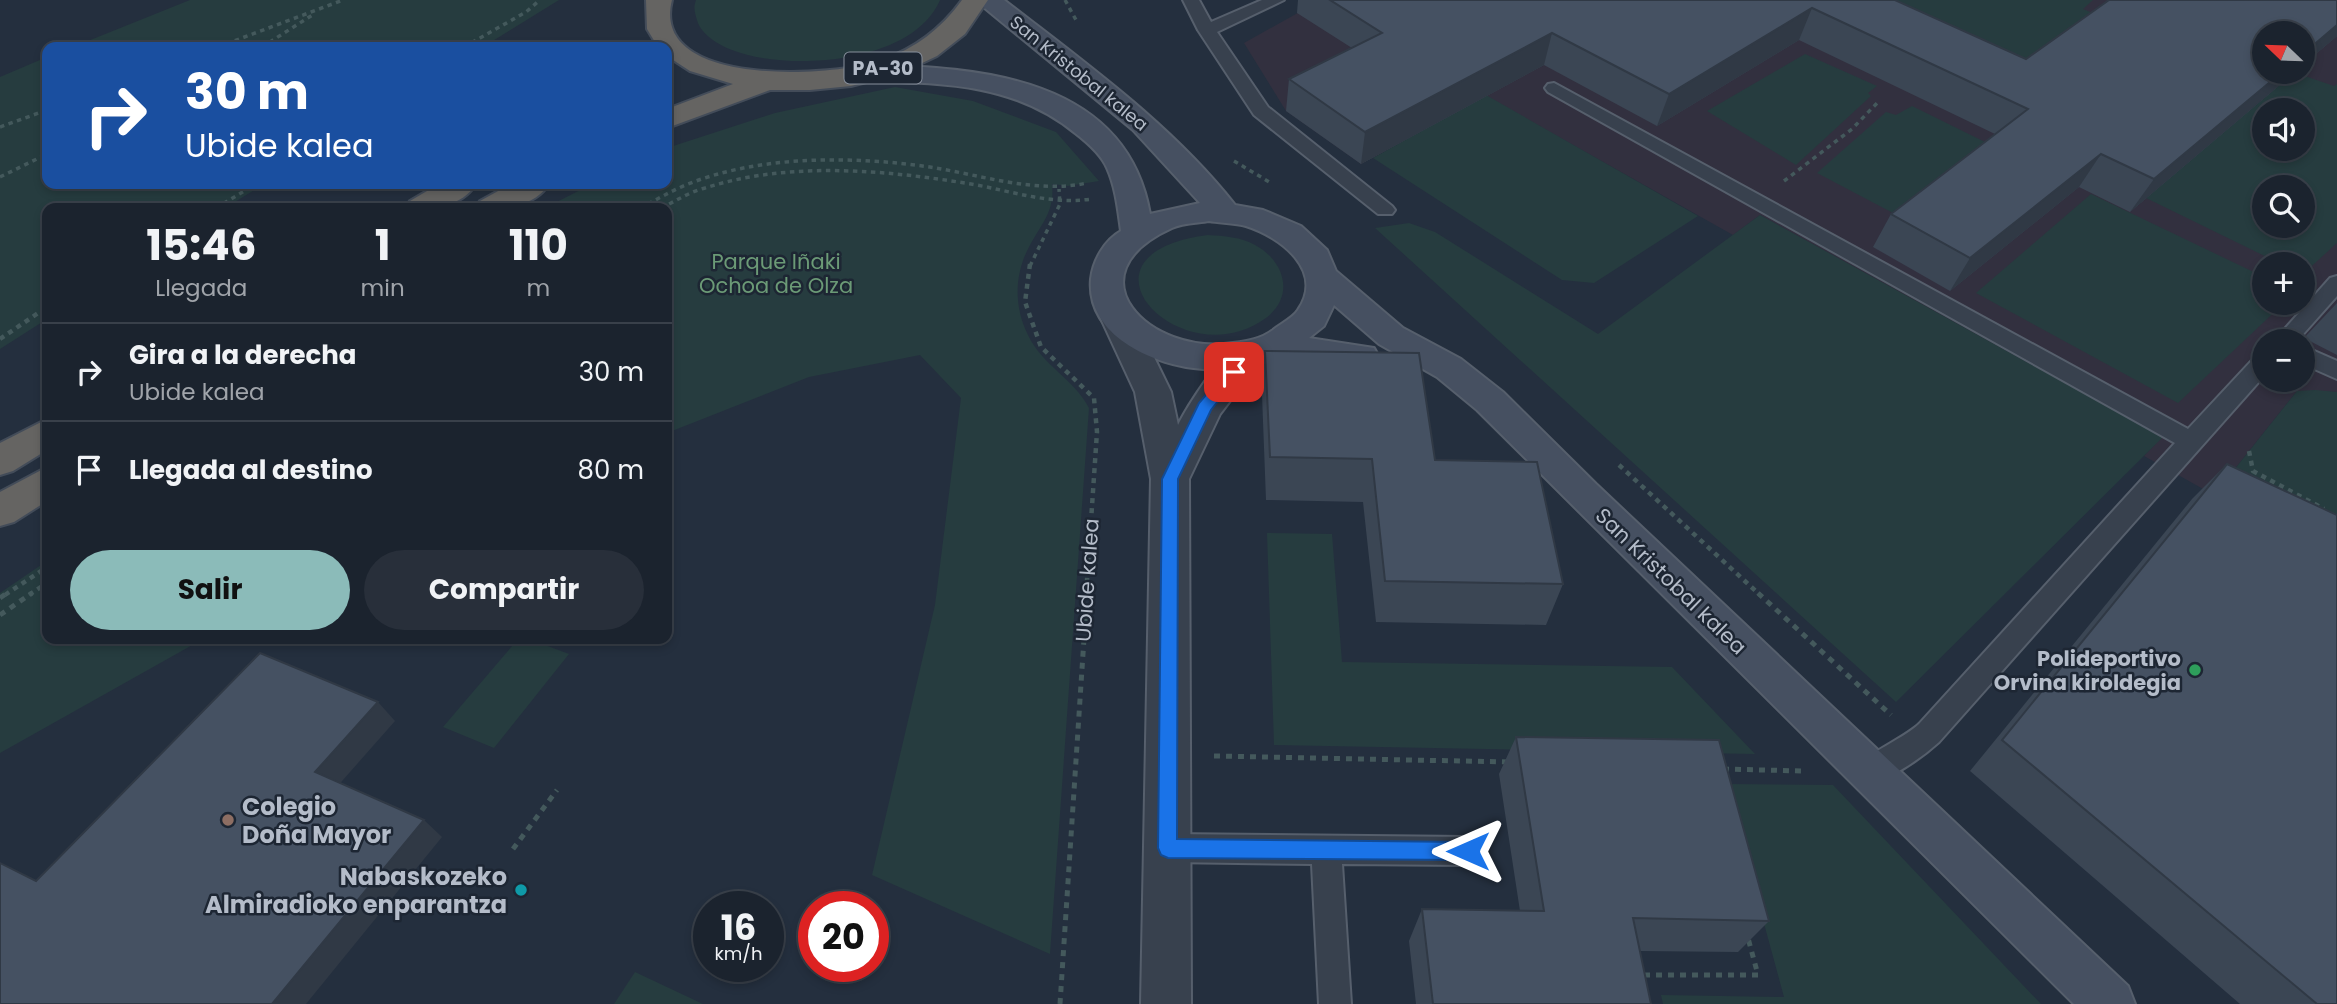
<!DOCTYPE html>
<html lang="es">
<meta charset="utf-8">
<style>
:root{--surface:#1b232e;--page:#282f3a;--text:#f1f3f6;--muted:#a0a4aa;--line:#39404a;--accent:#8bbbb9}
body{margin:0;font-family:Poppins,sans-serif;background:var(--page);color:var(--text);height:100vh;display:flex;flex-direction:column;font-size:26px;white-space:nowrap}
*{box-sizing:border-box;margin:0}
p{font-size:23px;color:var(--muted)}
.icon{flex:none;width:38px;height:38px;fill:none;stroke:currentColor;stroke-width:2;stroke-linecap:round;stroke-linejoin:round}
.map{position:relative;flex:1;overflow:hidden}
.drawer{position:absolute;left:42px;top:203px;width:630px;height:441px;display:flex;flex-direction:column;background:var(--surface);border-radius:14px;box-shadow:0 4px 10px #0003,0 0 0 2px var(--line)}
.drawer>*{flex:none}
.guide{position:absolute;left:42px;top:42px;width:630px;height:147px;border-radius:14px;box-shadow:0 4px 10px #0003,0 0 0 2px var(--line);background:#1a4fa0;color:#fff;overflow:hidden}
.needle{width:46px;rotate:293deg}
.buttons{position:absolute;left:2252px;top:21px;display:grid;gap:14px}
.buttons a{display:grid;place-items:center;width:63px;height:63px;border-radius:50%;background:var(--surface);box-shadow:0 4px 10px #0003,0 0 0 2px var(--line);font-size:35px}
.speed{position:absolute;left:693px;top:891px;display:flex;gap:14px;font-size:35px;font-weight:700;text-align:center}
.speed>*{display:grid;place-content:center;width:91px;height:91px;border-radius:50%;background:var(--surface);box-shadow:0 4px 10px #0003,0 0 0 2px var(--line);line-height:1}
.speed small{font-size:18px;font-weight:400}
.speed .limit{border:10px solid #d22;background:#fff;color:#111}
.pin{position:absolute;display:grid;place-items:center;width:60px;height:60px;color:#fff;margin:-30px;border-radius:14px;box-shadow:0 4px 10px #0006}
.me{position:absolute;width:77px;margin:-38px;rotate:270deg;stroke-linejoin:round;filter:drop-shadow(0 0 5px #0008)}
.turn{display:flex;align-items:center;gap:24px;height:147px;padding:0 28px;font-size:32px}
.turn .icon{width:91px;height:91px;stroke-width:2.5}
.turn b{display:block;font-size:49px;line-height:60px}
.eta{display:flex;justify-content:space-evenly;align-items:center;height:119px;text-align:center}
.eta b{font-size:42px;font-weight:700;line-height:49px}
.cta{display:flex;gap:14px;margin-top:auto;padding:14px 28px}
.cta a{flex:1;height:80px;border-radius:42px;background:var(--accent);color:#111;font-size:28px;font-weight:700;line-height:80px;text-align:center}
.cta a+a{background:var(--page);color:var(--text)}
ul{padding:0;list-style:none}
li{display:flex;align-items:center;gap:21px;height:98px;padding:0 28px;border-top:2px solid var(--line)}
li div{flex:1}
li b{display:block;font-size:26px}
li em{font-style:normal}
.map>svg:first-child{display:block}
.medical{fill:#32303f;fill-rule:evenodd}
.green{fill:#263c3f;fill-rule:evenodd}
.lines{fill:none;stroke-linecap:round;stroke-linejoin:round}
.service-casing{stroke:#565f6c;stroke-width:4}
.tertiary-casing{stroke:#565f6c;stroke-width:4}
.secondary-casing{stroke:#565f6c;stroke-width:4}
.trunk-casing{stroke:#434c59;stroke-width:4}
.path-far2{stroke:#44595c;stroke-width:3.5;stroke-dasharray:4.5 4.5;stroke-linecap:butt}
.path-far1{stroke:#44595c;stroke-width:4.5;stroke-dasharray:5 5;stroke-linecap:butt}
.path{stroke:#44595c;stroke-width:5;stroke-dasharray:6 6;stroke-linecap:butt}
.service{fill:#38414e;fill-rule:evenodd}
.tertiary{fill:#38414e;fill-rule:evenodd}
.secondary{fill:#465061;fill-rule:evenodd}
.trunk{fill:#656462;fill-rule:evenodd}
.wall{fill:#3b4654}
.shaded-wall{fill:#303945}
.building{fill:#455162;stroke:#303945;stroke-width:2}
.route{fill:#1a73e8;stroke:#114b97;stroke-width:2}
.leisure-dot{fill:#2e9e5b;stroke:#1d2633;stroke-width:2.5}
.education-dot{fill:#8d6e63;stroke:#1d2633;stroke-width:2.5}
.culture-dot{fill:#0f9aa8;stroke:#1d2633;stroke-width:2.5}
.labels{text-anchor:middle;dominant-baseline:central;stroke-width:5;stroke-linejoin:round;paint-order:stroke}
.far-street-label{font-size:18px;fill:#b4bcc9;stroke:#1d2633}
.shield{fill:#1d2633;stroke:#878f9c;stroke-width:2}
.shield-label{font-size:19px;font-weight:bold;fill:#b4bcc9}
.park-label{font-size:21px;fill:#6b9a76;stroke:#1d2633}
.street-label{font-size:21px;fill:#b4bcc9;stroke:#1d2633}
.poi-label{font-size:21px;font-weight:bold;fill:#b4bcc9;stroke:#1d2633;text-anchor:end}
.near-poi-label{font-size:24px;font-weight:bold;fill:#b4bcc9;stroke:#1d2633;text-anchor:start}
</style>
<div class="map">
<svg width="2337" height="1004" viewBox="0 0 2337 1004">
<rect width="100%" height="100%" fill="#242f3e"/>
<path class="medical" d="M1321,0h1016v392l-40,-1 -83,104 -70,-39 18,-19 -402,-222 -27,20 -247,-139 -125,68 -75,-53 -42,-68zM2264,33h39v39h-39zM2264,110h39v39h-39zM2264,187h39v39h-39zM2264,264h39v39h-39zM2264,341h39v39h-39z"/>
<g class="green">
<path d="M190,0h369l-76,47h-410z"/>
<path d="M696,0h244c-27,64 -152,72 -208,50 -13,-5 -31,-15 -35,-30 -2,-7 -4,-12 -1,-20z"/>
<path d="M1846,0h247l-10,9 24,10 -66,48z"/>
<path d="M1805,54l72,32 -9,7 3,3 -75,69 -89,-54z"/>
<path d="M47,57v127h217l-39,24h-178v111l-47,30v-272z"/>
<path d="M2293,72l41,14 3,-2v159l-34,31v-10h-22l-135,-66zM2264,110h39v39h-39zM2264,187h39v39h-39z"/>
<path d="M895,87l78,14 83,31 43,49 -31,5 -16,-2c3,28 -11,40 -23,63 -15,28 -15,60 -1,88 14,30 46,44 61,73l-39,546 -178,-79 63,-270 26,-207 -41,-43 -111,22 -142,56v-225h-122l47,-24h75v-36l108,-35z"/>
<path d="M1486,95l212,121 -104,67 -32,-3 -189,-122z"/>
<path d="M1912,106l75,37 -94,70 -76,-40 69,-61 10,3z"/>
<path d="M2091,194l173,83v26h20l-106,100 -202,-110z"/>
<path d="M1760,215l403,222 -267,265 -521,-474 34,-5 26,9 163,102z"/>
<path d="M1208,235c16,1 33,2 47,10 30,16 40,51 11,73 -84,61 -206,-64 -58,-83z"/>
<path d="M2315,390l22,2v164l-123,-61 83,-104z"/>
<path d="M1267,533l65,1 10,128 330,5 83,87 -481,-9z"/>
<path d="M47,561v78h156l-203,114v-160z"/>
<path d="M518,639h11l40,15 -75,94 -51,-21z"/>
<path d="M1726,784l107,1 208,219h-378l-2,-9 123,2z"/>
<path d="M635,972l68,32h-89z"/>
</g>
<g class="lines">
<defs>
<g id="service">
<path d="M1183,0h16l12,22 51,-22h22l-67,32 51,75 124,99 3,4 -3,4h-14l-124,-99 -56,-85z"/>
<path d="M1554,83l634,346 68,-73 8,-2v22l-325,366c-20,18 -45,34 -70,43l-10,-4 -4,-9c8,-18 47,-32 64,-48l256,-281 -627,-351 -3,-4 3,-4z"/>
<path d="M2337,276v20l-40,45h-23l56,-63z"/>
<path d="M2303,346l34,15v18l-34,-15z"/>
<path d="M1168,834l299,3 11,4 4,10 -4,10 -11,4 -125,-1 9,140h-32l-7,-140 -144,-2 -11,-4 -4,-10 4,-10z"/>
</g>
<path id="tertiary" d="M1114,298l12,4 5,8 40,82 7,33c9,-18 43,-72 61,-80 8,-3 13,-1 21,1l5,9 -45,59 -31,65 2,525h-50l10,-525 -16,-87 -38,-82 5,-8z"/>
<path id="secondary" d="M975,0h29c82,64 166,123 231,205l28,5 38,16 26,24 9,21 67,57 58,31 42,33 93,92 532,502 7,18h-61l-597,-594 -40,-33 -58,-33 -45,-39 -10,21 -15,12 65,10 5,9 -5,9 -12,3c-26,-3 -53,-8 -79,-8 -27,0 -53,10 -80,8 -47,-3 -117,-32 -112,-90 2,-19 14,-39 30,-48 -3,-21 -5,-43 -14,-63 -6,-14 -19,-25 -32,-35 -61,-50 -133,-50 -208,-52l-10,-2 -4,-6 4,-6 10,-2c112,2 259,12 283,149l50,-11 -67,-73zM1209,221c12,2 26,2 37,5 35,11 79,45 52,84 -5,8 -18,14 -25,20 -12,9 -25,11 -40,13 -83,13 -165,-68 -61,-115 11,-5 26,-5 37,-7z"/>
<g id="trunk">
<path d="M646,0h26c-23,89 165,77 210,60 34,-12 59,-31 80,-60h26l-23,34 -28,22 -36,17 -50,13 -41,4h-40l-103,38v-19l66,-25 -43,-13 -23,-15v-9h-9l-11,-18z"/>
<path d="M439,184h37c-16,25 -44,24 -71,24l5,-7z"/>
<path d="M511,184h38c-16,25 -47,24 -74,24l5,-7z"/>
<path d="M47,419v31l-34,21 -13,4v-32z"/>
<path d="M47,467v34l-33,21 -14,4v-34z"/>
</g>
</defs>
<use href="#service" class="service-casing"/>
<use href="#tertiary" class="tertiary-casing"/>
<use href="#secondary" class="secondary-casing"/>
<use href="#trunk" class="trunk-casing"/>
<g class="path-far2">
<path d="M1065,0l11,20"/>
<path d="M218,47l125,-47"/>
<path d="M262,47l52,-33"/>
<path d="M464,47l62,-35 14,-12"/>
<path d="M0,127l47,-17"/>
<path d="M1234,161l37,22"/>
<path d="M0,177l47,-23"/>
<path d="M1784,181l68,-52 28,-29"/>
<path d="M216,208l40,-24"/>
<path d="M640,208c16,-8 31,-17 48,-24 73,-29 165,-28 242,-17 51,8 106,27 157,16"/>
<path d="M661,208c15,-7 28,-16 44,-20 84,-27 180,-18 266,-4 41,7 78,21 121,15"/>
<path d="M1030,266l30,-62 -1,-15"/>
</g>
<g class="path-far1">
<path d="M1030,264l-5,38 16,45 53,51 3,34 -11,163"/>
<path d="M0,339l47,-32"/>
<path d="M2249,451l4,20 71,38"/>
<path d="M1619,465l141,130"/>
<path d="M5,595l42,-28"/>
<path d="M29,595l18,-12"/>
</g>
<g class="path">
<path d="M1758,593l133,122"/>
<path d="M0,598l7,-5"/>
<path d="M0,615l32,-22"/>
<path d="M1214,756l296,6"/>
<path d="M1723,769l79,2"/>
<path d="M513,849l44,-59"/>
<path d="M1644,975h114l-10,-37"/>
<path d="M1060,1004l27,-411"/>
</g>
<use href="#service" class="service"/>
<use href="#tertiary" class="tertiary"/>
<use href="#secondary" class="secondary"/>
<use href="#trunk" class="trunk"/>
</g>
<g class="wall">
<path d="M1298,0h597l131,59 311,-59v36l-34,29 -39,7h31l-165,140 -51,-25 -129,104 -77,-44 18,-33 104,-80 -196,-94 -142,86 -113,-61 -183,99 -75,-53 3,-32 63,-31 -55,-35z"/>
<path d="M2337,303v52l-33,-17z"/>
<path d="M1265,351l298,233 -17,41 -170,-3 -13,-120 -97,-2 -4,-105z"/>
<path d="M2227,464l110,540h-97l-270,-233 222,-272z"/>
<path d="M1516,737l253,184 -31,31 -98,-1 11,53h-235l-7,-63 13,-32 98,2 -21,-137z"/>
</g>
<g class="shaded-wall">
<path d="M1812,8l-13,32 -142,86 12,-32z"/>
<path d="M2337,25v11l-34,29v-11z"/>
<path d="M1552,33l-8,32 -183,99 4,-32z"/>
<path d="M2282,72h13l-165,140 24,-33z"/>
<path d="M2101,154l-22,33 -129,104 20,-33z"/>
<path d="M378,702l17,19 -60,68 -20,-17z"/>
<path d="M424,820l18,17 -136,167h-34z"/>
</g>
<g class="building">
<path d="M1330,0h565l131,59 83,-59h228v25l-34,29v-21h-39v39h18l-128,107 -53,-25 -131,104 -79,-44 137,-105 -216,-101 -143,86 -117,-61 -187,99 -76,-53 93,-46z"/>
<path d="M1265,351l154,2 16,107 102,2 26,122 -178,-3 -13,-122 -102,-2z"/>
<path d="M2227,464l110,51v489h-20l-315,-264z"/>
<path d="M260,653l118,49 -63,70 109,48 -152,184h-272v-141l36,18z"/>
<path d="M1516,737l203,3 50,181 -136,-3 18,86h-218l-11,-95 122,2z"/>
</g>
<path class="route" d="M1234,367l7,5 -30,38 -33,69 -1,360 291,3 6,3 3,6 -3,7 -6,2 -300,-2 -7,-3 -3,-7 4,-369 37,-76 30,-35z"/>
<circle class="leisure-dot" cx="2195" cy="670" r="7"/>
<circle class="education-dot" cx="228" cy="820" r="7"/>
<circle class="culture-dot" cx="521" cy="890" r="7"/>
<g class="labels">
<g class="far-street-label">
<text transform="translate(1079 73) rotate(39)">San Kristobal kalea</text>
</g>
<rect class="shield" x="844.5" y="52.5" width="77" height="31" rx="5"/>
<g class="shield-label">
<text x="883" y="68">PA-30</text>
</g>
<g class="park-label">
<text x="776" y="261">Parque Iñaki<tspan x="776" dy="24">Ochoa de Olza</tspan></text>
</g>
<g class="street-label">
<text transform="translate(1087 580) rotate(-86)">Ubide kalea</text>
<text transform="translate(1671 581) rotate(44)">San Kristobal kalea</text>
</g>
<g class="poi-label">
<text x="2181" y="658">Polideportivo<tspan x="2181" dy="24">Orvina kiroldegia</tspan></text>
</g>
<g class="near-poi-label">
<text x="242" y="806">Colegio<tspan x="242" dy="28">Doña Mayor</tspan></text>
<text x="507" y="876" text-anchor="end">Nabaskozeko<tspan x="507" dy="28">Almiradioko enparantza</tspan></text>
</g>
</g>
</svg>
<div class="buttons">
<a><svg class="needle" viewBox="-14 -14 28 28"><path d="M0-13l5 13h-10z" fill="#e53935"/><path d="M0 13l5-13h-10z" fill="#a0a4aa"/></svg></a>
<a><svg class="icon" aria-label="sound" viewBox="0 0 24 24"><path d="M4 9h4l5-4v14l-5-4H4zM17 9q2 3 0 6"/></svg></a>
<a><svg class="icon" aria-label="search" viewBox="0 0 24 24"><circle cx="10" cy="10" r="6"/><path d="M15 15l6 6"/></svg></a>
<a>+</a>
<a>−</a>
</div>
<div class="speed"><div>16<small>km/h</small></div><div class="limit">20</div></div>
<div class="pin" style="left:1234px;top:372px;background:#d93025"><svg class="icon" aria-label="arrive" viewBox="0 0 24 24"><path d="M6 21V4h12l-3 4 3 4H6"/></svg></div>
<svg class="me" style="left:1468px;top:851px" viewBox="-20 -20 40 40"><path d="M0-17L14 15 0 8-14 15z" fill="#1a73e8" stroke="#fff" stroke-width="4"/></svg>
<div class="guide">
<div class="turn"><svg class="icon" aria-label="right" viewBox="0 0 24 24"><path d="M7 20v-9h11M14 6l5 5-5 5"/></svg><div><b>30 m</b>Ubide kalea</div></div>
</div>
<section class="drawer">
<div class="eta">
<div><b>15:46</b><p>Llegada</p></div>
<div><b>1</b><p>min</p></div>
<div><b>110</b><p>m</p></div>
</div>
<ul>
<li><svg class="icon" aria-label="right" viewBox="0 0 24 24"><path d="M7 20v-9h11M14 6l5 5-5 5"/></svg><div><b>Gira a la derecha</b><p>Ubide kalea</p></div><em>30 m</em></li>
<li><svg class="icon" aria-label="arrive" viewBox="0 0 24 24"><path d="M6 21V4h12l-3 4 3 4H6"/></svg><div><b>Llegada al destino</b></div><em>80 m</em></li>
</ul>
<div class="cta"><a>Salir</a><a>Compartir</a></div>
</section>
</div>
